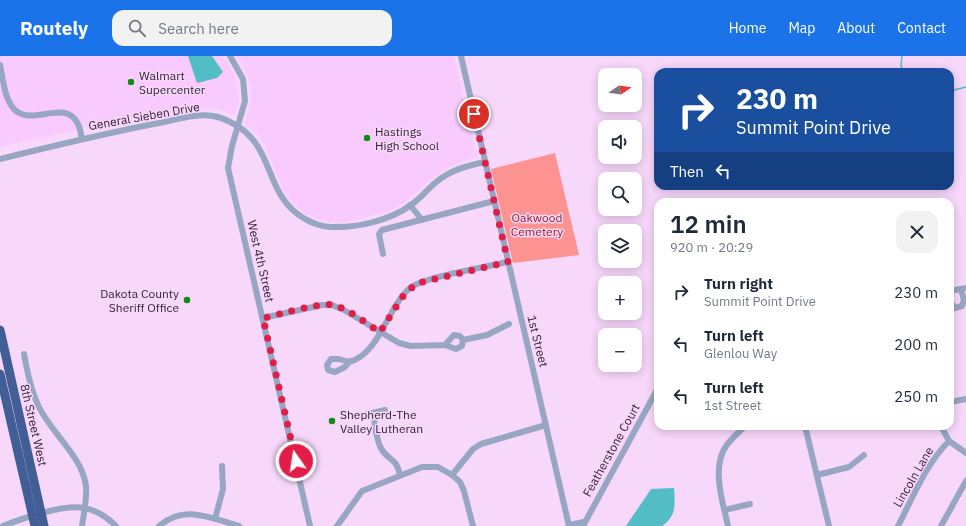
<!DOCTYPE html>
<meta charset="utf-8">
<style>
:root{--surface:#fff;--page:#f2f2f3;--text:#1f2937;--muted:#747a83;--accent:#1a73e8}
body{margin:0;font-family:"IBM Plex Sans",sans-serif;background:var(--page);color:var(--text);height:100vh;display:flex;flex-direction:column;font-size:15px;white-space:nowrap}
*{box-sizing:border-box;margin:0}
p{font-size:13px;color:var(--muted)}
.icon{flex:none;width:22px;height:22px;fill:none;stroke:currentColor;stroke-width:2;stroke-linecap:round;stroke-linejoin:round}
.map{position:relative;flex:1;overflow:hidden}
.side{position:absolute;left:654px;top:142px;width:300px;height:232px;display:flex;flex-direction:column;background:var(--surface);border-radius:12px;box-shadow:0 2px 10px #0003}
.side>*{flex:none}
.top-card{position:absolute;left:654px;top:12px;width:300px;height:122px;border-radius:12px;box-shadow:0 2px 10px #0003;background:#1a4fa0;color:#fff;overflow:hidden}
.needle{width:26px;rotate:77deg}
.fabs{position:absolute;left:598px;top:12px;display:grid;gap:8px}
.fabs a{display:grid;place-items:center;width:44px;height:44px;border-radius:8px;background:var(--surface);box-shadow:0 2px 10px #0003;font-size:20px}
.pin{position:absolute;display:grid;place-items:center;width:34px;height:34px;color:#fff;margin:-17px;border:2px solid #fff;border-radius:50%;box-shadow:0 1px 4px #0007}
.me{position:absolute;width:44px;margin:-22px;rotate:347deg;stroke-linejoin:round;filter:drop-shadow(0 0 3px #0008)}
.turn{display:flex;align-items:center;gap:14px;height:84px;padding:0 16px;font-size:18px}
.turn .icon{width:52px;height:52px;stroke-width:2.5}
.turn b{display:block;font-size:28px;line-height:34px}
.then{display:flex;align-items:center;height:38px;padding:0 16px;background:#0003;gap:8px;font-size:15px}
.round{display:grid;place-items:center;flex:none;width:42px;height:42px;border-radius:12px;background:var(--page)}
.headline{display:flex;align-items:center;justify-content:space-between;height:68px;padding:0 16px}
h1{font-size:24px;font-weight:600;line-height:30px}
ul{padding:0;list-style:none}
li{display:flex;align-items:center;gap:12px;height:52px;padding:0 16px}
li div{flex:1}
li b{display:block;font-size:15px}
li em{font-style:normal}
header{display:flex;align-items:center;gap:24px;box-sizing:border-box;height:56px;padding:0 20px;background:var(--accent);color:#fff}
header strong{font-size:19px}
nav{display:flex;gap:22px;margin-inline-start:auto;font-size:14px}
.search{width:280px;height:36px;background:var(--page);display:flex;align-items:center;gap:10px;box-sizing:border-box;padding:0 14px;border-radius:12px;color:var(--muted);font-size:15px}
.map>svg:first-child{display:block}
.built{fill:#f8cafe}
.green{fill:#fd9390}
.water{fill:#53bdc5}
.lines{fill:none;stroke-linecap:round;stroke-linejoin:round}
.stream{stroke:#53bdc5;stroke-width:1.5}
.minor{stroke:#97a6c2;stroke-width:6}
.highway{stroke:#415e96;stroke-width:9}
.route{stroke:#e11d48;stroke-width:7;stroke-dasharray:0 12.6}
.poi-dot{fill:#128b13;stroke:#f7d7fa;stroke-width:1.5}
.labels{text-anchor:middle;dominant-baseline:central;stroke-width:3;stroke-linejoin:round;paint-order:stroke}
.poi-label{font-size:12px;fill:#362239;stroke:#f7d7fa;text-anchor:start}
.street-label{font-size:12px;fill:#362239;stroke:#f7d7fa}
.park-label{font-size:12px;fill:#931c25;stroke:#f7d7fa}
</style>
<header>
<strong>Routely</strong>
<div class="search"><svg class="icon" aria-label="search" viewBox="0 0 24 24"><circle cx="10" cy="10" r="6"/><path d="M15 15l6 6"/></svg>Search here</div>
<nav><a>Home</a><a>Map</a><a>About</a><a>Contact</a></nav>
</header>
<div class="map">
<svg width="966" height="470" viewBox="0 0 966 470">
<rect width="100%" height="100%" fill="#f7d7fa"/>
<g class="built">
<path d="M0,0h223l12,19 4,26 -5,14 -12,-5 -12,-2 -17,1 -64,12 -37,5 -92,21z"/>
<path d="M237,0h217l23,101 -27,9 -17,11 -26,24 -16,9 -44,12h-18l-13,-4 -13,-6 -11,-10 -8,-11 -19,-46 -10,-13 -10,-8 6,-22v-13l-6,-20z"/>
</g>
<path class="green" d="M555,97l24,102 -66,8 -22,-94z"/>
<g class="water">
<path d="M188,0h24l11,16 -6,6 -20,5z"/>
<path d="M674,432c1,15 3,28 -12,38h-36l25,-37z"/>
</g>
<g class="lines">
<g class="stream">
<path d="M902,0l-1,9 2,7"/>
<path d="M950,35l16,-4"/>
</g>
<g class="minor">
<path d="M230,0l13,23 2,22 -13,45 -4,22 82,358"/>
<path d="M461,0l108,470"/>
<path d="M0,9c3,13 4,33 14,44 17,19 51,-12 64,15 2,4 3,10 4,15"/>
<path d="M0,103c53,-13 106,-26 159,-36 17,-3 37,-10 54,-7 6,1 12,3 17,6 47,22 32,73 75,97 8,4 16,8 26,8 26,1 58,-6 80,-22 9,-6 16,-15 24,-22 15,-13 31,-17 50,-21"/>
<path d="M410,149l12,15"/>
<path d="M383,198l-4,-20 3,-4 112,-29"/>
<path d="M950,235l16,-3"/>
<path d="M950,245l5,7 7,-2 2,-6 -3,-11"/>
<path d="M263,262l59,-13h10l12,5 55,33 12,3 34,-1 11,4 6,-3 1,-6 -3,-4 -6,-1 -9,10"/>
<path d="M463,284l24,-5 22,-11"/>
<path d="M24,298c3,17 7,37 15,53 13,27 43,49 47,79 1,13 -2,27 -4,40"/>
<path d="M349,306l-4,5 -10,5 -7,-2 -1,-5 4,-6h8l10,3c31,-8 38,-55 61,-74 13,-11 77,-21 97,-26"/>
<path d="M950,346l16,-3"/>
<path d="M373,357c2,11 3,28 9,37 8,12 14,7 18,25"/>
<path d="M360,360l25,-6"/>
<path d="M805,370l24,100"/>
<path d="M941,370l8,15 17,12"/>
<path d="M452,419l21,-26 8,-5 65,-19"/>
<path d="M817,419l32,-8 15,-12"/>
<path d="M725,454l25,-6"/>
<path d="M215,463l8,-30 -1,-23"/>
<path d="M569,469l15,-3"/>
<path d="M3,470c20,-8 61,-22 81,-18 12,2 24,10 32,18"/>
<path d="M159,470c25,-22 52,-8 80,0"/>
<path d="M337,470l25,-35 60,-24h16l14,8 8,7 4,9 9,35"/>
<path d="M583,470l75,-138"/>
<path d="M728,470c-5,-23 -17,-58 -2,-80 5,-7 13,-14 19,-20"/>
<path d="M898,470c15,-29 28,-62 51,-85"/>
<path d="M941,470l25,-45"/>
</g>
<g class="highway">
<path d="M0,274l44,196"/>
<path d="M0,318l35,152"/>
</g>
</g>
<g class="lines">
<path class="route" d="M296,405l-33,-143c16,-3 56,-16 70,-13 17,4 32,18 47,27l25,-39 13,-10 90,-21 -34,-148"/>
</g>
<g class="poi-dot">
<circle cx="131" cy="26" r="4"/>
<circle cx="367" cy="82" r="4"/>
<circle cx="187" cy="244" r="4"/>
<circle cx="332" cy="365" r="4"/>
</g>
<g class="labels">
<g class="poi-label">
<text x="139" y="19">Walmart<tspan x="139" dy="14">Supercenter</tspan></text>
<text x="375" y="75">Hastings<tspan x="375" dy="14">High School</tspan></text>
<text x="179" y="237" text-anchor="end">Dakota County<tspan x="179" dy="14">Sheriff Office</tspan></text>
<text x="340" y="358">Shepherd-The<tspan x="340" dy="14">Valley Lutheran</tspan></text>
</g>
<g class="street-label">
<text transform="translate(144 60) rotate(-10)">General Sieben Drive</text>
<text transform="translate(261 205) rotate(77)">West 4th Street</text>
<text transform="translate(538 285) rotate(76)">1st Street</text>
<text transform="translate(34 369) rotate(77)">8th Street West</text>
<text transform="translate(611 394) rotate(-61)">Featherstone Court</text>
<text transform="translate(913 421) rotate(-60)">Lincoln Lane</text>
</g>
<g class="park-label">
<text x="537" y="161">Oakwood<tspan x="537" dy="14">Cemetery</tspan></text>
</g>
</g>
</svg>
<div class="fabs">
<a><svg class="needle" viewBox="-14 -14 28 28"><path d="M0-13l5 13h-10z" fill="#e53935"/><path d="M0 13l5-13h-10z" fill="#747a83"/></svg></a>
<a><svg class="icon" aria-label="sound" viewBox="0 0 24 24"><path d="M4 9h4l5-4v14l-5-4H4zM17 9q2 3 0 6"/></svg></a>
<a><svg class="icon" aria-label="search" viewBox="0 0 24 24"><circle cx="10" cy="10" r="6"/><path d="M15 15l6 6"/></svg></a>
<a><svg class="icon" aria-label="layers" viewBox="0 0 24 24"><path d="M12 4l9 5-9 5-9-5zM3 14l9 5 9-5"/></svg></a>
<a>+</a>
<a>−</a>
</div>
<div class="pin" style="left:474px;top:58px;background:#d93025"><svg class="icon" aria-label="arrive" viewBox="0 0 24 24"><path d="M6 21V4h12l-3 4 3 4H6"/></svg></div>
<svg class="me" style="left:296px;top:405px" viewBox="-20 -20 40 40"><circle r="17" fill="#e11d48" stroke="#fff" stroke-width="3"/><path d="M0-11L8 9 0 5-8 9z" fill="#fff"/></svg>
<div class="top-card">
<div class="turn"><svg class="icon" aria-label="right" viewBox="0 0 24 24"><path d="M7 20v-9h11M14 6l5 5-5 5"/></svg><div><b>230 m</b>Summit Point Drive</div></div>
<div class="then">Then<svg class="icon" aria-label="left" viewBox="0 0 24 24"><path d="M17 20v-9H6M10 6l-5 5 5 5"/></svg></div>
</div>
<section class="side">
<div class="headline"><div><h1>12 min</h1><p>920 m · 20:29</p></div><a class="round"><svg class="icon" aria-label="close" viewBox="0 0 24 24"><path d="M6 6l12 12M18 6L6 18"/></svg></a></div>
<ul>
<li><svg class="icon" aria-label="right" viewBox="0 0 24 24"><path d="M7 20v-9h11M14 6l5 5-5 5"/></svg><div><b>Turn right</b><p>Summit Point Drive</p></div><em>230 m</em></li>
<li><svg class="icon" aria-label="left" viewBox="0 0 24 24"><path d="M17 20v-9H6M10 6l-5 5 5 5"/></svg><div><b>Turn left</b><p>Glenlou Way</p></div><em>200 m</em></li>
<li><svg class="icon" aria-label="left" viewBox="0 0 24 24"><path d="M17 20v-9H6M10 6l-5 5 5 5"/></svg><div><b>Turn left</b><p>1st Street</p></div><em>250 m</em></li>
</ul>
</section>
</div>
